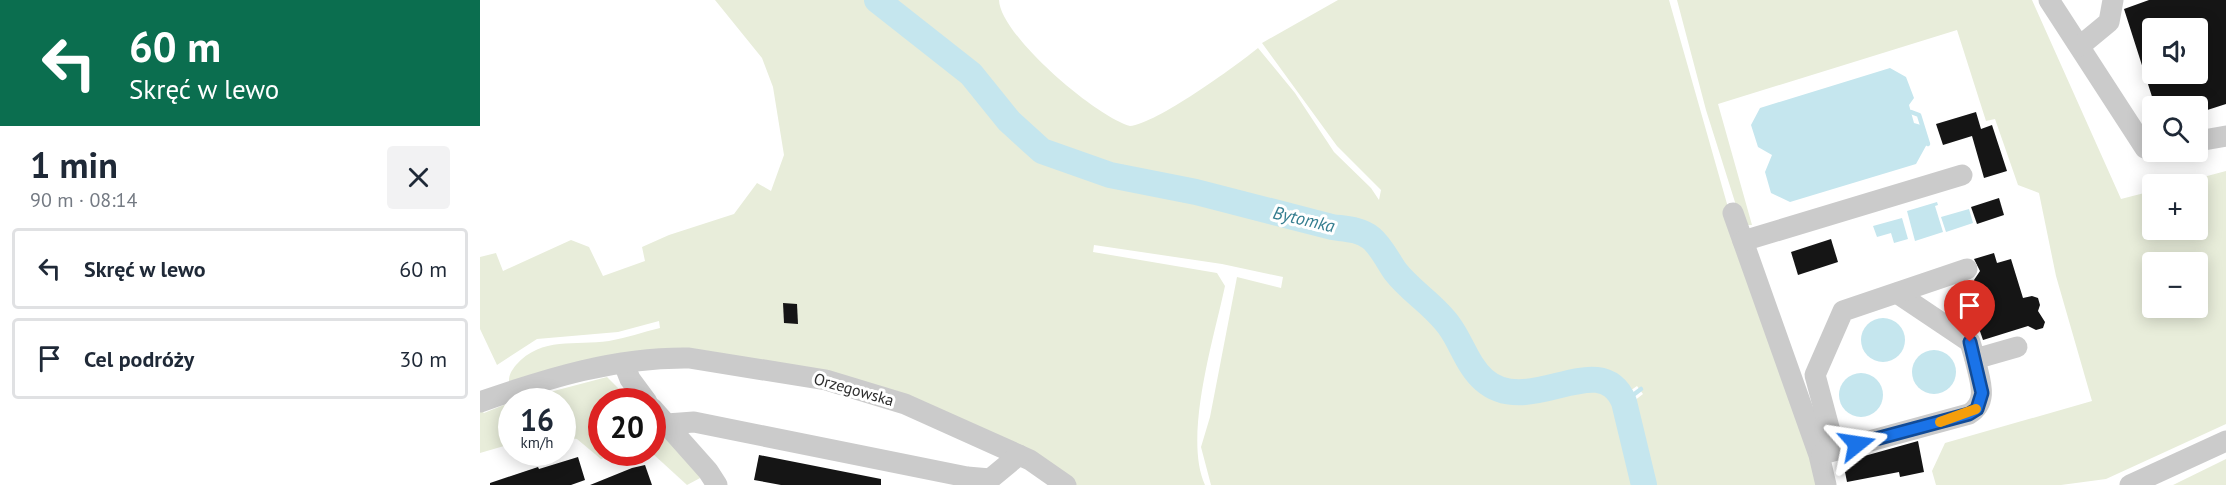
<!DOCTYPE html>
<html lang="pl">
<meta charset="utf-8">
<style>
:root{--surface:#fff;--page:#f2f2f3;--text:#1f2937;--muted:#747a83;--line:#e0e1e3}
body{margin:0;font-family:"PT Sans",sans-serif;background:var(--page);color:var(--text);height:100vh;display:flex;flex-direction:column;font-size:22px;white-space:nowrap}
*{box-sizing:border-box;margin:0}
p{font-size:20px;color:var(--muted)}
.icon{flex:none;width:33px;height:33px;fill:none;stroke:currentColor;stroke-width:2;stroke-linecap:round;stroke-linejoin:round}
.map{position:relative;flex:1;overflow:hidden}
.drawer{display:flex;flex-direction:column;background:var(--surface);width:480px}
.drawer>*{flex:none}
.top-card{background:#0b6e4f;color:#fff;overflow:hidden}
.tools{position:absolute;left:1662px;top:18px;display:grid;gap:12px}
.tools a{display:grid;place-items:center;width:66px;height:66px;border-radius:6px;background:var(--surface);box-shadow:0 3px 15px #0003;font-size:30px}
.speed{position:absolute;left:18px;top:388px;display:flex;gap:12px;font-size:30px;font-weight:700;text-align:center}
.speed>*{display:grid;place-content:center;width:78px;height:78px;border-radius:50%;background:var(--surface);box-shadow:0 3px 15px #0003;line-height:1}
.speed small{font-size:15px;font-weight:400}
.speed .limit{border:9px solid #d22;background:#fff;color:#111}
.pin{position:absolute;display:grid;place-items:center;width:51px;height:51px;color:#fff;margin:-62px -26px;border-radius:50% 50% 50% 0;rotate:-45deg;box-shadow:0 0 6px #0007}
.pin .icon{rotate:45deg}
.me{position:absolute;width:66px;margin:-33px;rotate:75deg;stroke-linejoin:round;filter:drop-shadow(0 0 4px #0008)}
.turn{display:flex;align-items:center;gap:21px;height:126px;padding:0 30px;font-size:27px}
.turn .icon{width:78px;height:78px;stroke-width:2.5}
.turn b{display:block;font-size:42px;line-height:51px}
.round{display:grid;place-items:center;flex:none;width:63px;height:63px;border-radius:6px;background:var(--page)}
.headline{display:flex;align-items:center;justify-content:space-between;height:102px;padding:0 30px}
h1{font-size:36px;font-weight:800;line-height:45px}
ul{padding:0;list-style:none}
li{display:flex;align-items:center;gap:18px;height:81px;margin:0 12px 9px;padding:0 18px;border:3px solid var(--line);border-radius:6px}
li div{flex:1}
li b{display:block;font-size:22px}
li em{font-style:normal}
main{display:flex;flex:1;min-height:0}
.map>svg:first-child{display:block}
.green{fill:#e8edda;fill-rule:evenodd}
.water{fill:#c5e6ee}
.lines{fill:none;stroke-linecap:round;stroke-linejoin:round}
.stream{stroke:#c5e6ee;stroke-width:4.5}
.river{stroke:#c5e6ee;stroke-width:26}
.building{fill:#151515;fill-rule:evenodd}
.minor{stroke:#cbcbcb;stroke-width:21}
.route-casing{stroke:#114b97;stroke-width:15}
.route{stroke:#1a73e8;stroke-width:10}
.slow{stroke:#f59e0b;stroke-width:10}
.labels{text-anchor:middle;dominant-baseline:central;stroke-width:6;stroke-linejoin:round;paint-order:stroke}
.street-label{font-size:16px;fill:#2e2e2e;stroke:#fff}
.water-label{font-size:18px;font-style:italic;fill:#347d8f;stroke:#fff}
</style>
<main>
<section class="drawer">
<div class="top-card">
<div class="turn"><svg class="icon" aria-label="left" viewBox="0 0 24 24"><path d="M17 20v-9H6M10 6l-5 5 5 5"/></svg><div><b>60 m</b>Skręć w lewo</div></div>
</div>
<div class="headline"><div><h1>1 min</h1><p>90 m · 08:14</p></div><a class="round"><svg class="icon" aria-label="close" viewBox="0 0 24 24"><path d="M6 6l12 12M18 6L6 18"/></svg></a></div>
<ul>
<li><svg class="icon" aria-label="left" viewBox="0 0 24 24"><path d="M17 20v-9H6M10 6l-5 5 5 5"/></svg><div><b>Skręć w lewo</b></div><em>60 m</em></li>
<li><svg class="icon" aria-label="arrive" viewBox="0 0 24 24"><path d="M6 21V4h12l-3 4 3 4H6"/></svg><div><b>Cel podróży</b></div><em>30 m</em></li>
</ul>
</section>
<div class="map">
<svg width="1746" height="485" viewBox="0 0 1746 485">
<rect width="100%" height="100%" fill="#fff"/>
<g class="green">
<path d="M235,0h158l73,54 22,21 38,45 33,31 68,27 88,18 157,39c28,15 35,38 55,60 9,11 23,16 31,27 21,29 23,57 59,74 31,15 95,-25 115,-3 11,11 9,30 12,44 4,16 11,31 15,48h-428l-10,-38 9,-30 27,-140 44,11 2,-11 -61,-13 -128,-19 -1,7 124,21 8,13c-11,52 -42,151 -20,199h-134l-165,-84 -217,-47 -180,27c0,-7 3,-11 7,-16 26,-29 59,-19 93,-24 17,-3 34,-9 51,-13l-1,-7 -41,11 -81,7 -40,26 -17,-36v-72l16,-4 7,18 68,-31 18,7 14,29 42,-15 -3,-14 27,-12 65,-21 23,-31 14,8 13,-36 -11,-68 -11,-29z"/>
<path d="M401,0h118c1,35 97,117 131,126 26,-2 106,-60 128,-78l37,45 39,59 37,36 8,12 2,-10 -44,-44 -75,-103 76,-43h331l68,239 84,246h-172l-17,-76 2,-8 9,-7 -6,-8 -10,7 -6,-9 -23,-11 -78,16 -29,-9 -17,-19 -26,-43 -45,-45 -17,-22 -12,-22 -14,-9 -21,7 -143,-37 -88,-17 -65,-24 -31,-27 -39,-49z"/>
<path d="M1197,0h355l89,199 31,-8v39h46v-46h-21l49,-13v253l-120,55 -45,6h-125l-4,-14 13,-28 147,-42 -36,-125 -17,-83 -21,-8 -23,-66 -9,2 -29,-91 -239,74 34,121h-6l-6,-7 -34,-108zM1672,262h46v46h-46z"/>
<path d="M127,377l25,25h-30v51h16l-17,6 -24,-20 -14,-2 -1,-35h-50z"/>
<path d="M31,402v42l-31,9v-44l4,4z"/>
<path d="M173,418l49,59 -15,8 -35,-32z"/>
<path d="M1746,459v26h-53z"/>
</g>
<g class="water">
<path d="M1410,68l16,9 8,21 -5,7 5,18 7,2 6,19 -11,20 -126,38 -19,-9 -6,-21 7,-17 -14,-8 -7,-22 9,-17z"/>
<path d="M1457,202l1,3 -3,1 8,26 -28,9 -8,-30z"/>
<path d="M1489,209l4,14 -27,9 -5,-15z"/>
<path d="M1422,218l6,21 -14,4 -3,-10 -14,4 -4,-11z"/>
<circle cx="1403" cy="340" r="22"/>
<circle cx="1454" cy="372" r="22"/>
<circle cx="1381" cy="395" r="22"/>
</g>
<g class="lines">
<g class="stream">
<path d="M1431,112l8,3 9,29"/>
<path d="M1144,402l17,-13"/>
</g>
<path class="river" d="M397,0l94,74 38,47 33,30 68,24 86,17 136,35c13,2 28,2 39,11 10,8 17,23 24,33 16,21 40,34 55,56 12,17 18,39 34,53 45,40 116,-35 140,22l20,83"/>
</g>
<g class="building">
<path d="M1669,0h77v104l-28,9v-7h-43l-31,-97zM1672,28h46v46h-46z"/>
<path d="M1496,112l5,17 11,-4 15,46 -23,7 -12,-42 -29,9 -7,-21z"/>
<path d="M1519,198l5,17 -27,9 -6,-17z"/>
<path d="M1351,239l7,23 -40,13 -7,-23z"/>
<path d="M1514,253l3,10 14,-4 12,39 9,-2 6,2 2,7 -2,6 7,11 -2,6 -7,2 -8,-4 -45,14 -10,-29 9,-3 -8,-28 6,-9 -6,-12z"/>
<path d="M303,303l14,1 1,20 -14,-1z"/>
<path d="M1438,441l6,31 -24,5 -1,-5 -52,10 -4,-20z"/>
<path d="M279,455l122,24v6h-100l-27,-5z"/>
<path d="M98,457l7,23 -14,5h-81v-2l48,-16 1,2z"/>
<path d="M165,465l7,20h-62l42,-17z"/>
</g>
<g class="lines">
<g class="minor">
<path d="M1569,0l96,148 7,-1"/>
<path d="M1600,46l29,-24 4,-22"/>
<path d="M1718,141l28,-5"/>
<path d="M1253,213l86,242 7,30"/>
<path d="M1263,241l219,-66"/>
<path d="M1417,293l73,49 5,17 42,-12"/>
<path d="M144,364l6,15 17,23"/>
<path d="M0,402c68,-24 136,-45 209,-44l137,22 79,24 125,56 36,25"/>
<path d="M172,408l56,63 9,14"/>
<path d="M187,424l27,-2 273,55 23,2 29,-24"/>
<path d="M1355,450l-20,-75 28,-64 124,-42"/>
<path d="M1342,454l147,-40c21,-13 10,-35 6,-55"/>
<path d="M1650,485l96,-44"/>
</g>
</g>
<g class="lines">
<defs>
<path id="route" d="M1377,444l112,-30 8,-5 5,-16 -12,-51"/>
</defs>
<use href="#route" class="route-casing"/>
<use href="#route" class="route"/>
<path class="slow" d="M1460,422l36,-13"/>
</g>
<g class="labels">
<g class="street-label">
<text transform="translate(374 389) rotate(16)">Orzegowska</text>
</g>
<g class="water-label">
<text transform="translate(824 219) rotate(13)">Bytomka</text>
</g>
</g>
</svg>
<div class="tools">
<a><svg class="icon" aria-label="sound" viewBox="0 0 24 24"><path d="M4 9h4l5-4v14l-5-4H4zM17 9q2 3 0 6"/></svg></a>
<a><svg class="icon" aria-label="search" viewBox="0 0 24 24"><circle cx="10" cy="10" r="6"/><path d="M15 15l6 6"/></svg></a>
<a>+</a>
<a>−</a>
</div>
<div class="speed"><div>16<small>km/h</small></div><div class="limit">20</div></div>
<div class="pin" style="left:1490px;top:342px;background:#d93025"><svg class="icon" aria-label="arrive" viewBox="0 0 24 24"><path d="M6 21V4h12l-3 4 3 4H6"/></svg></div>
<svg class="me" style="left:1377px;top:444px" viewBox="-20 -20 40 40"><path d="M0-17L14 15 0 8-14 15z" fill="#1a73e8" stroke="#fff" stroke-width="4"/></svg>
</div>
</main>
